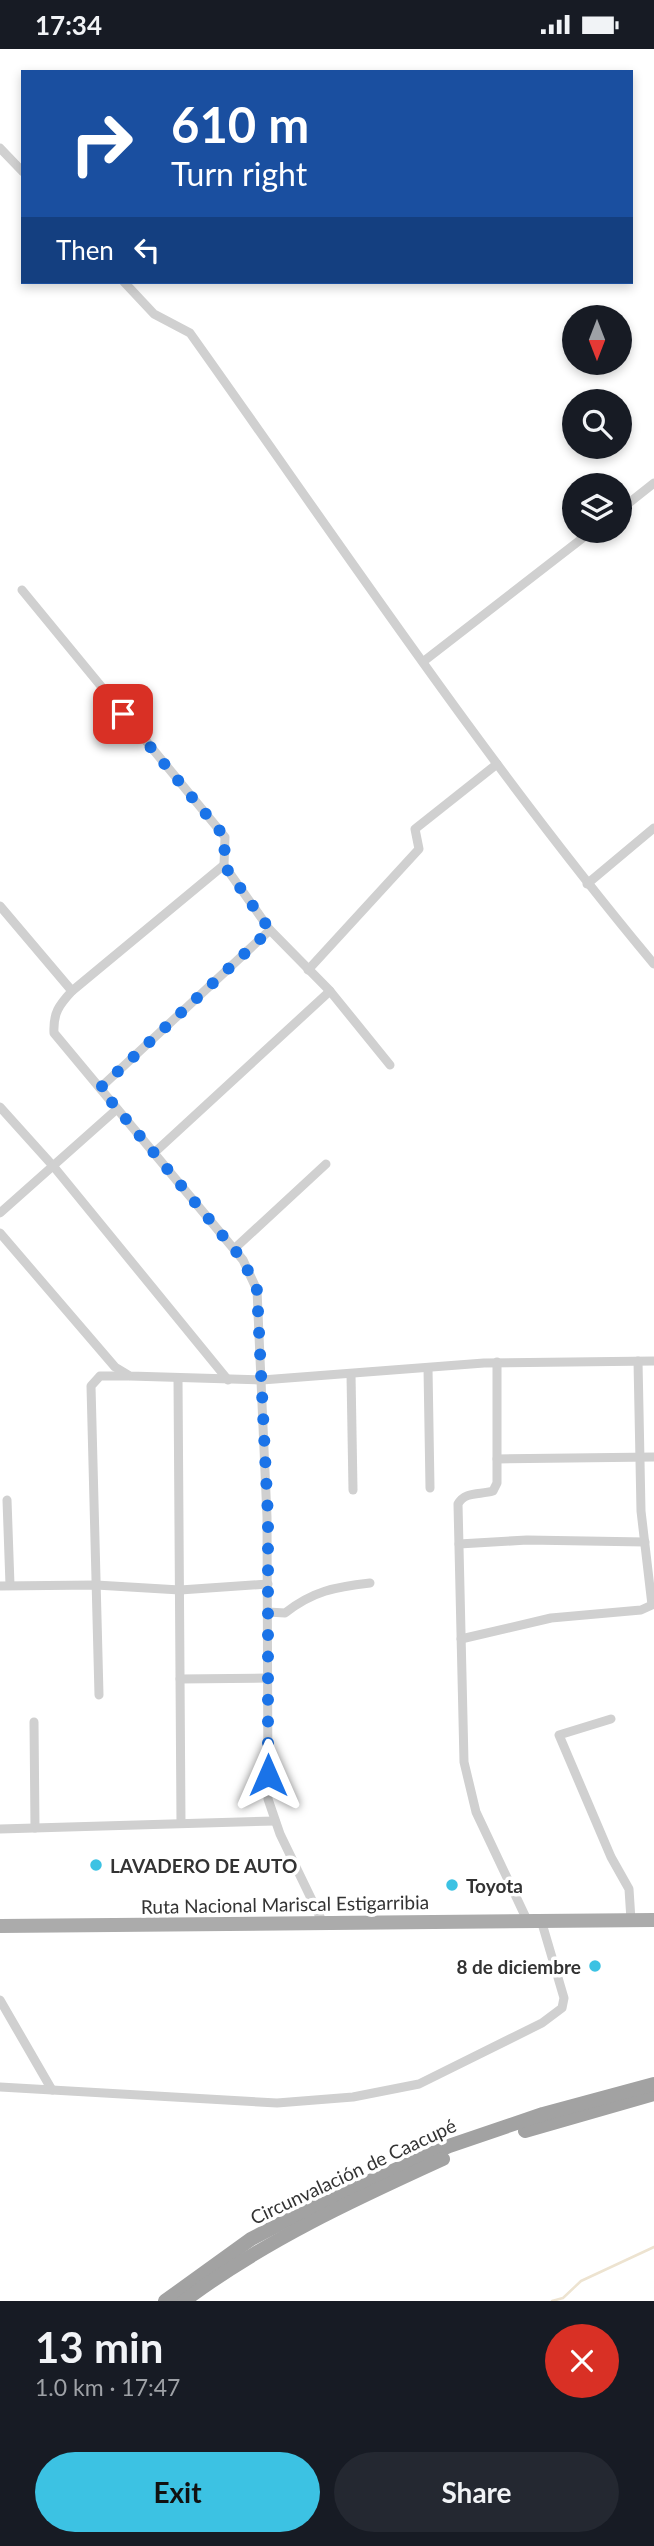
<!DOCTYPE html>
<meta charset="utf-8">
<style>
:root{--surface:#171b24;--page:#242831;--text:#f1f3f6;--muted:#9ea1a6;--accent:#3cc2e3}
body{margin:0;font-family:Lato,sans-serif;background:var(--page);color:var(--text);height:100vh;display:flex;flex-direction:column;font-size:26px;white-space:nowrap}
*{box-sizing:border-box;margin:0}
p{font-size:23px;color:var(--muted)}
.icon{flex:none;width:38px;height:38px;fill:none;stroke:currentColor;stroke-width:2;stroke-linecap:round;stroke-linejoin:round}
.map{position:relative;height:2252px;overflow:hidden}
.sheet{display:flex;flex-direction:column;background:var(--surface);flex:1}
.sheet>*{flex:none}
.banner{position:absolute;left:21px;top:21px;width:612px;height:214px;border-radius:0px;box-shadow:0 4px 10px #0003;background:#1a4fa0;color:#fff;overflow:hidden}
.needle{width:46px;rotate:180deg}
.controls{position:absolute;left:562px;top:256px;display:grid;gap:14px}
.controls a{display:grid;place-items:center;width:70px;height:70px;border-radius:50%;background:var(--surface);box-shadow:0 4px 10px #0003;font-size:35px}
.pin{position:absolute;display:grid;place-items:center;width:60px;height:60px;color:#fff;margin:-30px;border-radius:14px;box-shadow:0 4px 10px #0006}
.me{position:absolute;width:77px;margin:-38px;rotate:0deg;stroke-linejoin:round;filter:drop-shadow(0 0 5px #0008)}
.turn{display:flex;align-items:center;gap:24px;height:147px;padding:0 35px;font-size:32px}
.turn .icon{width:91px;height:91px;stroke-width:2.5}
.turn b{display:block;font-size:49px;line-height:60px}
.then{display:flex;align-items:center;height:66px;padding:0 35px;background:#0003;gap:14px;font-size:26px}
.round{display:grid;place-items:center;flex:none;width:74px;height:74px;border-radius:37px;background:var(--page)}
.overview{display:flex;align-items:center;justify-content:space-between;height:119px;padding:0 35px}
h1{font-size:42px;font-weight:700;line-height:52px}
.cta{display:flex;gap:14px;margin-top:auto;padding:14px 35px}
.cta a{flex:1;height:80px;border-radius:42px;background:var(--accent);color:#111;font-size:28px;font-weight:700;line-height:80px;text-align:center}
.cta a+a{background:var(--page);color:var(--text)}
.status{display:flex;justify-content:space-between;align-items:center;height:49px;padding:0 35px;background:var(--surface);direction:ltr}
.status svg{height:19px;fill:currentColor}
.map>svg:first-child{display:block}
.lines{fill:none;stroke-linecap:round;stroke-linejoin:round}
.stream{stroke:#ede3d0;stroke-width:2.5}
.minor{stroke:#d0d0d0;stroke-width:9}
.primary{stroke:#ababab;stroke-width:14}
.trunk{stroke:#a2a2a2;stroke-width:14}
.route{stroke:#1a73e8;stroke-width:12;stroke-dasharray:0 21.6}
.poi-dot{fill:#3cc2e3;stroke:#fff;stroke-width:2.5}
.labels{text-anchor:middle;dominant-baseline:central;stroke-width:7;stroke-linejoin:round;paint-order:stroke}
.poi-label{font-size:19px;font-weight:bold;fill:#333;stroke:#fff;text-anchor:start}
.street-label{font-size:19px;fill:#333;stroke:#fff}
</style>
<div class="status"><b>17:34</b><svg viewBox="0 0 49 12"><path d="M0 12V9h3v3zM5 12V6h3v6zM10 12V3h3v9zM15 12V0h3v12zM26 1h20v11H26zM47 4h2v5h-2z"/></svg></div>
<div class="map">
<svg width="654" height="2252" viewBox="0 0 654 2252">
<rect width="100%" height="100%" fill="#fff"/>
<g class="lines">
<path class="stream" d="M552,2252l11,-3 18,-17 73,-34"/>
<g class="minor">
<path d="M0,99l23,24"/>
<path d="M124,233l30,32 36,19c151,212 297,431 464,631"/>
<path d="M620,461l34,-27"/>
<path d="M22,541l203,247 -1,28 46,65 60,61 60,74"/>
<path d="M424,612l169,-131"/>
<path d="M224,816l-152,126c-13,14 -19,22 -18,42l189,227 14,30 10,227 1,282 12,35 43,89"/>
<path d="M587,835l67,-56"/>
<path d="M0,857l72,85"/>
<path d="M308,921l111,-121 -4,-20 82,-65"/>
<path d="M100,1039l170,-158"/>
<path d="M0,1058l54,60 174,213"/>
<path d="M154,1104l176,-162"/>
<path d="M0,1164l117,-104"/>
<path d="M0,1184l115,134 15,9 132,4 222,-17 170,-2"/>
<path d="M234,1200l92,-85"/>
<path d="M497,1313v121l-4,8c-13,4 -28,0 -35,13l6,258 12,50 51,108"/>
<path d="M428,1319l2,120"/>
<path d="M351,1325l2,116"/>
<path d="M178,1329l3,445"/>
<path d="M497,1410l157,-2"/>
<path d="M7,1451l3,85"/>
<path d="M459,1495l68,-4 118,2"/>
<path d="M0,1537l96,-1 84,5 88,-6"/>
<path d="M268,1563l17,1c28,-22 50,-26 85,-30"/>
<path d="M461,1590l90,-21 90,-8 11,-5 -11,-94 -3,-150"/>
<path d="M180,1630l88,-1"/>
<path d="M99,1646l-8,-309 9,-10h28"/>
<path d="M611,1670l-52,16 52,122 18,32 2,31"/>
<path d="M34,1673l1,106"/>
<path d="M0,1780l275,-8"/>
<path d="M0,1951l52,90"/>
<path d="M0,2038l277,16 76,-6 66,-13 123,-61 20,-15 2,-10 -23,-78"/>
</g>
<path class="primary" d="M0,1877l654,-6"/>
<g class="trunk">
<path d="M525,2082l129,-37"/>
<path d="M165,2252l86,-62 65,-34 133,-59 94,-32 111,-30"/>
<path d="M184,2252c80,-60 169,-101 259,-142"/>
</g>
</g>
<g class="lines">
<path class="route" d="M123,665l102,123 -1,28 46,65 -170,158 143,172 14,30 11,227v258"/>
</g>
<g class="poi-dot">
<circle cx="96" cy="1816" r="7"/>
<circle cx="452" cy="1836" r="7"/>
<circle cx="595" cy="1917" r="7"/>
</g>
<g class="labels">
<g class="poi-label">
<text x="110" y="1816">LAVADERO DE AUTO</text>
<text x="466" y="1836">Toyota</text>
<text x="581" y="1917" text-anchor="end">8 de diciembre</text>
</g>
<g class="street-label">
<text transform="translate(285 1855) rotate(-1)">Ruta Nacional Mariscal Estigarribia</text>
<text transform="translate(353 2122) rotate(-25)">Circunvalación de Caacupé</text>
</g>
</g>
</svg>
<div class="controls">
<a><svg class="needle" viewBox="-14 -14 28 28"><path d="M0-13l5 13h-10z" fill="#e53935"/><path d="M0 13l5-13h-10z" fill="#9ea1a6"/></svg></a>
<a><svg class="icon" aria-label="search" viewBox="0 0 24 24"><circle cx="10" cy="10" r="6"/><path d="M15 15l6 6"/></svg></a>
<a><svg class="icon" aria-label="layers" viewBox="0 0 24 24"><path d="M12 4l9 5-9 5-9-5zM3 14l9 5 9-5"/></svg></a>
</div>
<div class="pin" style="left:123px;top:665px;background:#d93025"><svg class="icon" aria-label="arrive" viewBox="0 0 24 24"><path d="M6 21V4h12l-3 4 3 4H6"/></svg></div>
<svg class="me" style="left:268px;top:1726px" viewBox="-20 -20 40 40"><path d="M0-17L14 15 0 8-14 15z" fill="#1a73e8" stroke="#fff" stroke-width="4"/></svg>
<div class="banner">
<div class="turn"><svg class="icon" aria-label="right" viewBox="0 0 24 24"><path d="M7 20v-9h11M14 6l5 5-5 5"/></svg><div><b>610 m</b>Turn right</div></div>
<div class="then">Then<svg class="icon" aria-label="left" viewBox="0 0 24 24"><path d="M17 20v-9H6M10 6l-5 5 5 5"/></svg></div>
</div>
</div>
<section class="sheet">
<div class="overview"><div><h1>13 min</h1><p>1.0 km · 17:47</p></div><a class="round" style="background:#d93025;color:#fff"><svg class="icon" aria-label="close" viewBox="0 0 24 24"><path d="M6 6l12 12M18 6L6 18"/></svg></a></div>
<div class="cta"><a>Exit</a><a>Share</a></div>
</section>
